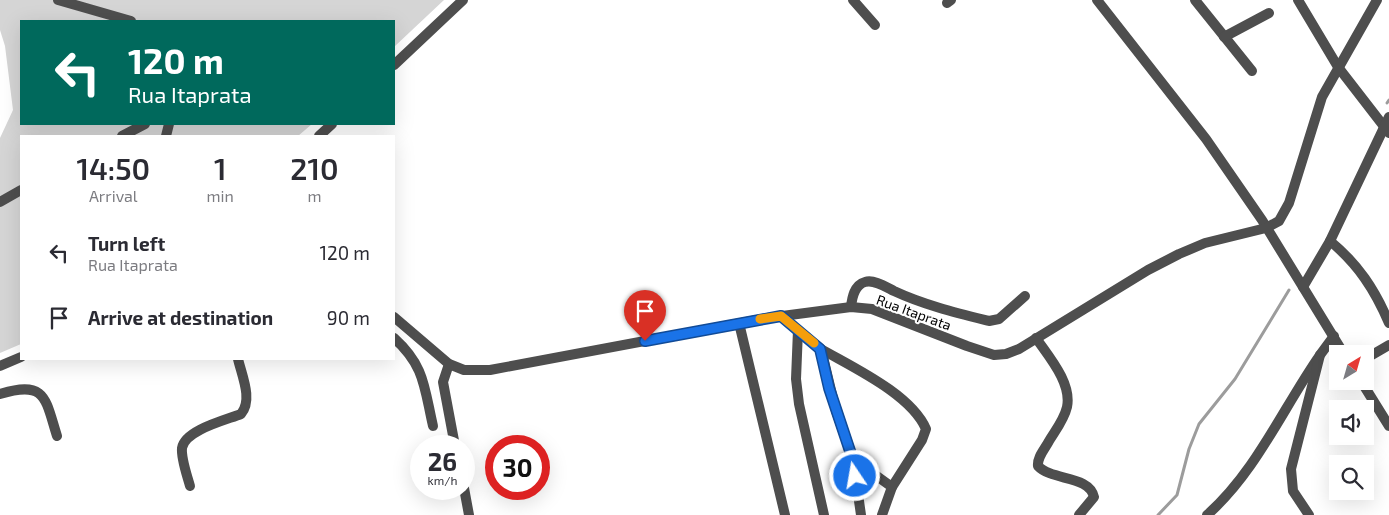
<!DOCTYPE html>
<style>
:root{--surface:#fff;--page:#f7f7f7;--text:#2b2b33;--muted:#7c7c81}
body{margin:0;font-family:"Exo 2",sans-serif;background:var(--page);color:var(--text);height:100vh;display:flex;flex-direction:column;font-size:19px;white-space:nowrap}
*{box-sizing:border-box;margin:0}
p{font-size:16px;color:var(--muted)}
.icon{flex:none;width:28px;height:28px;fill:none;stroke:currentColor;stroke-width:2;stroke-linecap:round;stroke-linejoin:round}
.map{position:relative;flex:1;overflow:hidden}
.details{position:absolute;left:20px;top:135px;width:375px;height:225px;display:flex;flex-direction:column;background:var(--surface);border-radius:0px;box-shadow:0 5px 20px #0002}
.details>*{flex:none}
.top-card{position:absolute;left:20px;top:20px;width:375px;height:105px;border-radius:0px;box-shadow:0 5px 20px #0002;background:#00695c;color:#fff;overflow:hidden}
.needle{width:32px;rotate:37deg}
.buttons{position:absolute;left:1329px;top:345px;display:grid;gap:10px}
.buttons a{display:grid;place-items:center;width:45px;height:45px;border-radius:0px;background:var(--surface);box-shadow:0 5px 20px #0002;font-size:25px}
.speed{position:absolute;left:410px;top:435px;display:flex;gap:10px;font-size:25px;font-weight:700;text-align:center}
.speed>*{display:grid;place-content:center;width:65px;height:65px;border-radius:50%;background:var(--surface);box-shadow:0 5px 20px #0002;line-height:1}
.speed small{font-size:12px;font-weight:400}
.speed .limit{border:8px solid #d22;background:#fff;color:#111}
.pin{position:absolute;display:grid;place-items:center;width:42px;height:42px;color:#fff;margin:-51px -21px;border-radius:50% 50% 50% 0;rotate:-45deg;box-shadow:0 0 5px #0007}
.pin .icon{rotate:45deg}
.me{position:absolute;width:55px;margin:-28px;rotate:348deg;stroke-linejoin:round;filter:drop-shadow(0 0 4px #0008)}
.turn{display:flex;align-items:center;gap:18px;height:105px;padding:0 25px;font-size:22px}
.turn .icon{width:65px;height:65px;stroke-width:2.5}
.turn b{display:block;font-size:35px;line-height:42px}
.eta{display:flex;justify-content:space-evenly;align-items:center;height:85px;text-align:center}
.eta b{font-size:30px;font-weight:600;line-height:35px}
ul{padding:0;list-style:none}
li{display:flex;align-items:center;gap:15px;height:65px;padding:0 25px}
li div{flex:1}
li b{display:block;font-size:19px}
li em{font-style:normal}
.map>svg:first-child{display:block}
.green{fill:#d5d5d5}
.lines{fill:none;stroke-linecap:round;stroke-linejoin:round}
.stream{stroke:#9c9c9c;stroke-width:3}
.minor{stroke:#4e4e4e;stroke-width:10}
.route-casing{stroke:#114b97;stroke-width:12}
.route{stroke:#1a73e8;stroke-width:9}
.slow{stroke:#f59e0b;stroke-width:9}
.labels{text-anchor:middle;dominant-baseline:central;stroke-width:4;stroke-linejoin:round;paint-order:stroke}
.street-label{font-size:14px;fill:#000;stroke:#fff}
</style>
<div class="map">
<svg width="1389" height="515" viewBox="0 0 1389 515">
<rect width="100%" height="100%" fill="#fff"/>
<path class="green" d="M0,0h444l-50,47v-26h-373v103h291l-14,12h-277v208l-21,9v-215l13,-28 -8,-64 -5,-16z"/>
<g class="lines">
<g class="stream">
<path d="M1387,103l2,-3"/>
<path d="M1158,515l19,-20 12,-46 10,-25 36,-45 54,-89"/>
</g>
<g class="minor">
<path d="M58,0l73,21"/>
<path d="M853,0l22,25"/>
<path d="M1097,0l109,139 56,81 82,134"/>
<path d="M1195,0l57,71"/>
<path d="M1298,0l40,67 51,66"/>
<path d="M947,3l4,-3"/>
<path d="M1224,37l45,-24"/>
<path d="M394,65l69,-65"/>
<path d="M122,136l23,-12"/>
<path d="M166,136l3,-12"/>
<path d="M319,136l13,-12"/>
<path d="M0,202l21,-12"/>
<path d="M1330,241c28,23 45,49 59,82"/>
<path d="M1303,287l27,-46 59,-124"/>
<path d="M851,307c1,-9 3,-22 14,-25 9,-3 21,5 29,9 30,14 63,22 95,30l10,-2 26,-23"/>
<path d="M781,316l40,33 15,62 17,48 8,56"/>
<path d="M394,317l55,47 15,6h26l277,-52 84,-11 21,2 95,37 27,9 12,-1 13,-5 129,-79 31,-16 26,-11 61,-15 13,-7 10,-18 33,-106 55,-97"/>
<path d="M739,323l46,192"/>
<path d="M798,330l-2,49 3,25 25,111"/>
<path d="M394,338c31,28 30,49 39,88"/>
<path d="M1036,338c13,19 36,45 31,69 -3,13 -12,24 -18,34 -4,8 -12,16 -11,25 14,15 51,9 56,31l-15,18"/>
<path d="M821,349c31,18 90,45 105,80l-4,11 -30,47 -10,28"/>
<path d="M1365,359l24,-14"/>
<path d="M449,364l-6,18 12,64"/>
<path d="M0,366l21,-9"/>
<path d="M1361,381l28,45"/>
<path d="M0,394c46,-14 45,4 57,42"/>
<path d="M853,459l39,28"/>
<path d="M190,486c-3,-11 -9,-27 -8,-38 3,-18 44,-28 59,-34 12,-14 1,-38 -3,-55"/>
<path d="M464,488l5,27"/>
<path d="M1207,515c49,-43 76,-107 113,-160"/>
<path d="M1309,515l-16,-24 -2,-22 29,-114 14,-19"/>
</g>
</g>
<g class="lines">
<defs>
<path id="route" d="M645,341l136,-25 39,33 9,39 24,72 2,16"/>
</defs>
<use href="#route" class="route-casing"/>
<use href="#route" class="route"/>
<path class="slow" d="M760,319l21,-3 33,27"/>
</g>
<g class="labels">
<g class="street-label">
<text transform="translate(914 312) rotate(20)">Rua Itaprata</text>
</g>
</g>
</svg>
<div class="buttons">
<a><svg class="needle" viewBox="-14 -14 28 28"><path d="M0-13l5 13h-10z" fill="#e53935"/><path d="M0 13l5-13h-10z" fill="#7c7c81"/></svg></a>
<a><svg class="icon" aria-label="sound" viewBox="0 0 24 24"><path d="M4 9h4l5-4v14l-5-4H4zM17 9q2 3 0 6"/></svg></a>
<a><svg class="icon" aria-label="search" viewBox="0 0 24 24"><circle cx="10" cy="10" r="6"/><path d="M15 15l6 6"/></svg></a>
</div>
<div class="speed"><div>26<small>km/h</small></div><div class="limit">30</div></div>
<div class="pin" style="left:645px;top:341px;background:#d93025"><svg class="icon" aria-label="arrive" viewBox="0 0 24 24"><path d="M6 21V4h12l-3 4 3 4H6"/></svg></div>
<svg class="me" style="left:855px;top:476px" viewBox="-20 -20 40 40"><circle r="17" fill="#1a73e8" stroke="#fff" stroke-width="3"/><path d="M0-11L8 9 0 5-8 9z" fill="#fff"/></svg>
<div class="top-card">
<div class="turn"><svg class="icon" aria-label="left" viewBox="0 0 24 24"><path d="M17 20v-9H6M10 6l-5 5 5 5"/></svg><div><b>120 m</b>Rua Itaprata</div></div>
</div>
<section class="details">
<div class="eta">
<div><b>14:50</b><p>Arrival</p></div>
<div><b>1</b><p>min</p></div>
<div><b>210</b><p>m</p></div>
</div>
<ul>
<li><svg class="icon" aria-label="left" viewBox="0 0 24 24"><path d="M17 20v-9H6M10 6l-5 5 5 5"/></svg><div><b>Turn left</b><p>Rua Itaprata</p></div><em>120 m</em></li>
<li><svg class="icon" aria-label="arrive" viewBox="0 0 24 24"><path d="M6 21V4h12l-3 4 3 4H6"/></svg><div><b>Arrive at destination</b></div><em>90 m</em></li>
</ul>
</section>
</div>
